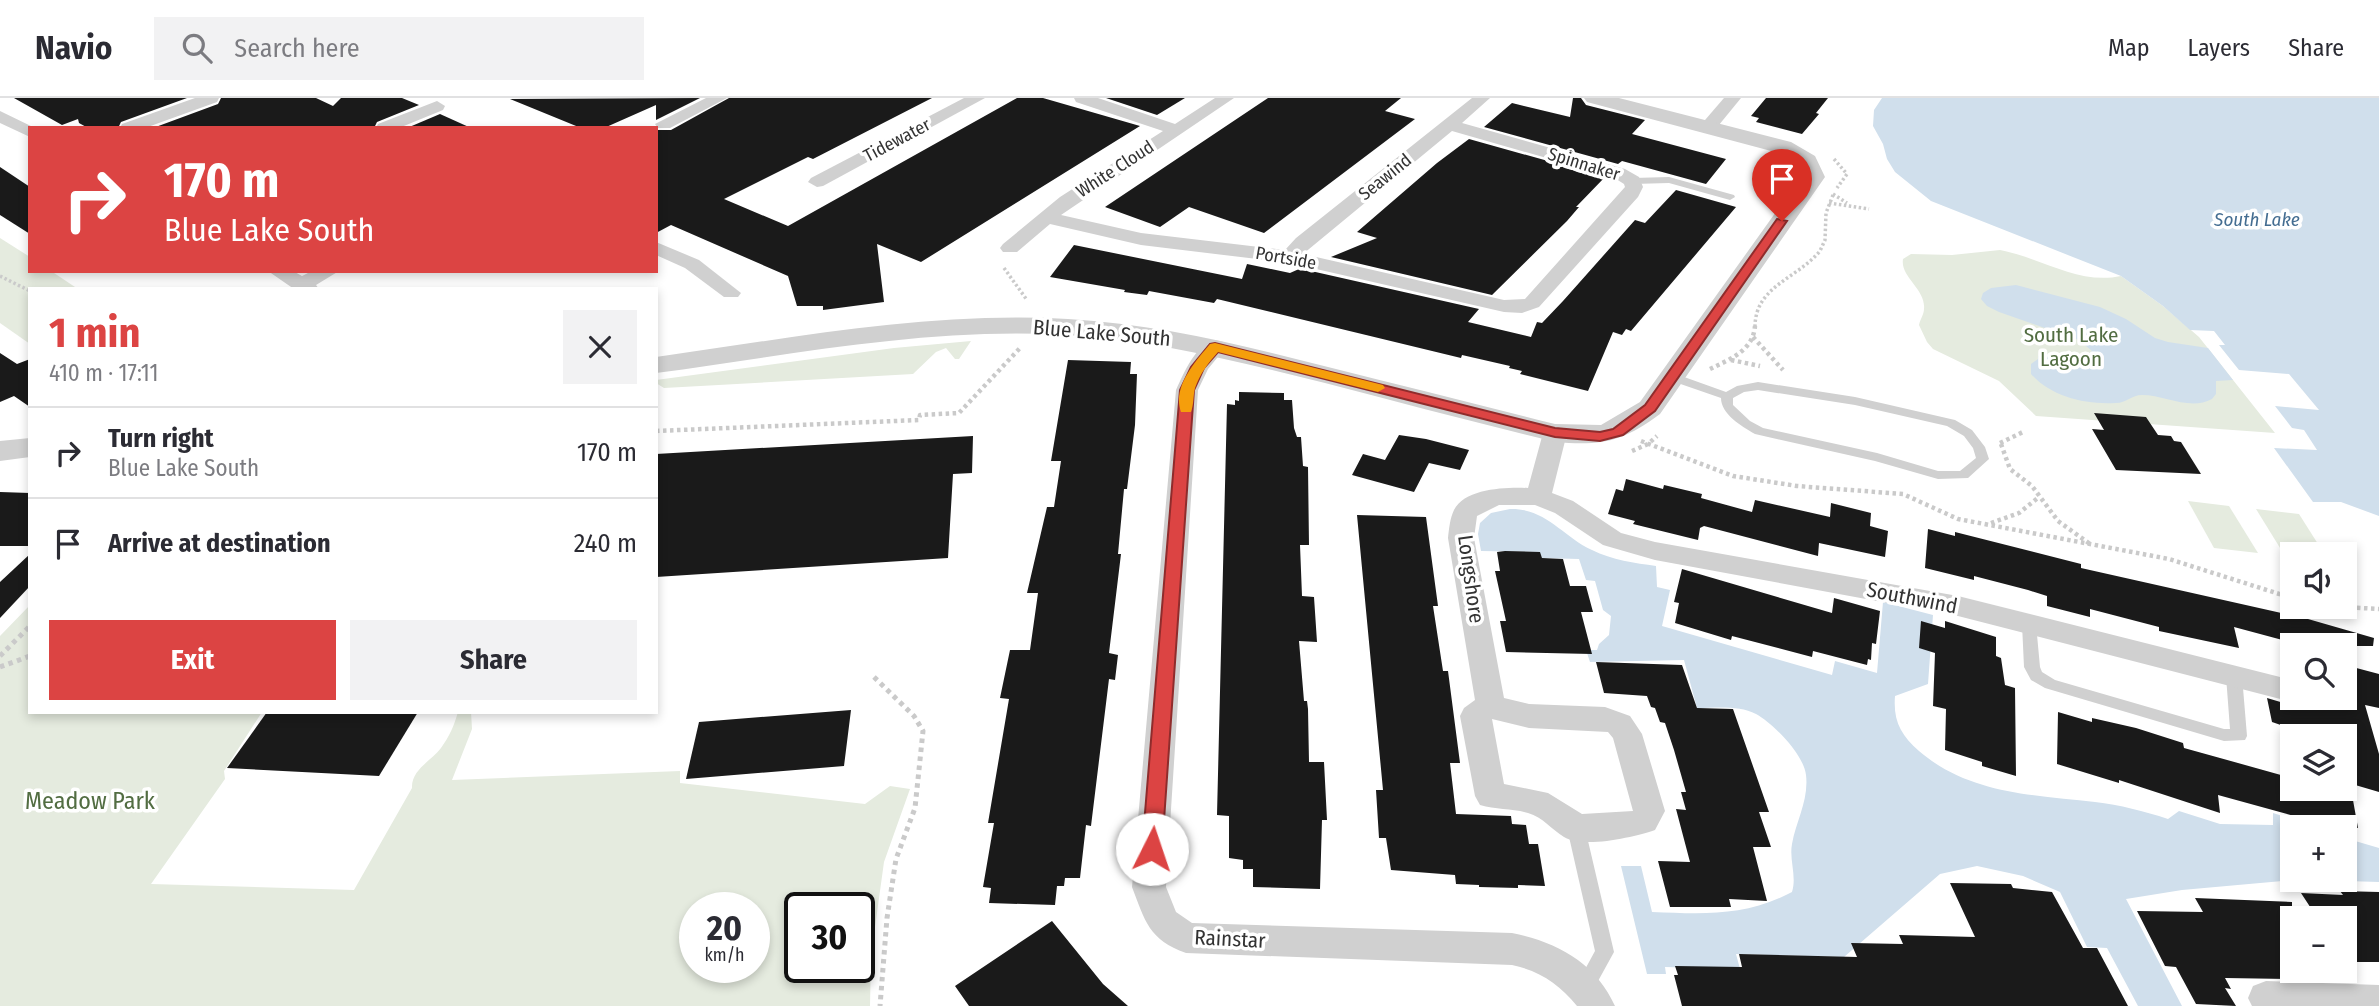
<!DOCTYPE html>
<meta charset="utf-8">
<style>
:root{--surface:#fff;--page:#f2f2f3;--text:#2b2b33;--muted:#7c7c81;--line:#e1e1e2;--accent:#dc4443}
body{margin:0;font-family:"Fira Sans Condensed",sans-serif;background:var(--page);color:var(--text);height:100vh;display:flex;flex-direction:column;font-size:26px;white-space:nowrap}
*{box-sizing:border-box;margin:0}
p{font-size:23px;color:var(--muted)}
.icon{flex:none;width:38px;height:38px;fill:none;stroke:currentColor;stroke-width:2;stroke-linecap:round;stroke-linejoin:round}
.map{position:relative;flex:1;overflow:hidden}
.sheet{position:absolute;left:28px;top:189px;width:630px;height:427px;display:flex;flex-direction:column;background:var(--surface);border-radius:0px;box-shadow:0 4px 10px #0003}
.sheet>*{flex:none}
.guide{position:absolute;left:28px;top:28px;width:630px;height:147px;border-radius:0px;box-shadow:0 4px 10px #0003;background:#dc4443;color:#fff;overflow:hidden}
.buttons{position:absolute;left:2280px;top:444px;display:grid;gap:14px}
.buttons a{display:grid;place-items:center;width:77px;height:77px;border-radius:0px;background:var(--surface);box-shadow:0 4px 10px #0003;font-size:35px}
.speed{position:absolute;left:679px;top:794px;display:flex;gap:14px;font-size:35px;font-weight:700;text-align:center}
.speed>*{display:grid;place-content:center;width:91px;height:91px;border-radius:50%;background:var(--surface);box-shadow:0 4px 10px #0003;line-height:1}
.speed small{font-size:18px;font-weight:400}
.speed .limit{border:4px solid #111;border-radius:10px;background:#fff;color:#111}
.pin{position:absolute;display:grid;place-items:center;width:60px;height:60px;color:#fff;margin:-72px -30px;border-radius:50% 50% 50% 0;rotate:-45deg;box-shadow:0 0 7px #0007}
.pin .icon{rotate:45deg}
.me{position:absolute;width:77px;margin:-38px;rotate:4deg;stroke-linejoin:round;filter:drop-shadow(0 0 5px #0008)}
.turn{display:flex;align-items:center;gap:24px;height:147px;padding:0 21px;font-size:32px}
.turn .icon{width:91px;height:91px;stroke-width:2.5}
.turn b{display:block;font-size:49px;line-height:60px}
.round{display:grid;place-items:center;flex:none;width:74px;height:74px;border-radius:0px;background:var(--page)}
.summary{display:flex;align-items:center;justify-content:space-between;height:119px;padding:0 21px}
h1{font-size:42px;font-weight:700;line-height:52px;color:var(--accent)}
.button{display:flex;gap:14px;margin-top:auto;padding:14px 21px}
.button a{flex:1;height:80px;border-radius:0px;background:var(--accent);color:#fff;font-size:28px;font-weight:700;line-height:80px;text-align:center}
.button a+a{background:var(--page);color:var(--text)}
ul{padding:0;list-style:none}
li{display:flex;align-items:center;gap:21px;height:91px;padding:0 21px;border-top:2px solid var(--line)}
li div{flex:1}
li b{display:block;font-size:26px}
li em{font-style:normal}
header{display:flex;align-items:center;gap:42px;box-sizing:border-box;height:98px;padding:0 35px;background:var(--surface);border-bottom:2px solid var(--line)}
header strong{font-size:33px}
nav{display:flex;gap:38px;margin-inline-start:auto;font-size:24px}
.search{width:490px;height:63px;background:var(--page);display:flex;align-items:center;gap:18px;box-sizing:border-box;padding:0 24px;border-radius:0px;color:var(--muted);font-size:26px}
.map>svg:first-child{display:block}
.green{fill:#e5ebdf;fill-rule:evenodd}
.water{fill:#d0dfec}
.building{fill:#1a1a1a}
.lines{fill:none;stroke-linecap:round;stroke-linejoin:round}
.path-far2{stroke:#cacaca;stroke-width:3.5;stroke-dasharray:2.5 2.5;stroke-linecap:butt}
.path-far1{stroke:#cacaca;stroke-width:4.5;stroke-dasharray:3.5 3.5;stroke-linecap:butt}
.path{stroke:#cacaca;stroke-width:5;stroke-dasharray:4.5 4.5;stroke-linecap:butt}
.service{fill:#d0d0d0;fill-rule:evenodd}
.minor{fill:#d0d0d0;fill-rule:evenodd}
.tertiary{fill:#d0d0d0;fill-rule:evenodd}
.route{fill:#dc4443;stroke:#8f2c2c;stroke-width:2}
.slow{fill:#f59e0b}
.labels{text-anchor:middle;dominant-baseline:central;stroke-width:7;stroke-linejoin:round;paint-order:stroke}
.far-street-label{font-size:18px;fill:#333;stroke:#fff}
.far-water-label{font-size:19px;font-style:italic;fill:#446d91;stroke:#fff}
.street-label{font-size:21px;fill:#333;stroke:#fff}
.park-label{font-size:21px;fill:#526d42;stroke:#fff}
.near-park-label{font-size:24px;fill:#526d42;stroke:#fff}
</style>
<header>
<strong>Navio</strong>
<div class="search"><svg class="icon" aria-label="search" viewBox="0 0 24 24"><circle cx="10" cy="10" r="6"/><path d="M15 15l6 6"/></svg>Search here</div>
<nav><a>Map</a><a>Layers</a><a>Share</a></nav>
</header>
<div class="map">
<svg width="2379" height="908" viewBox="0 0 2379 908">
<rect width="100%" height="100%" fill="#fff"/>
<g class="green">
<path d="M0,140l30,19v14h21l27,18h-48v55l-30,-21z"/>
<path d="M2000,152c42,8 78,35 121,26l42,30 36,31 76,96 -239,-17 -37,-35 -66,-32 -6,-7 -8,-17c1,-5 5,-11 5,-16 2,-20 -24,-32 -21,-50l8,-5 41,1z"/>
<path d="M971,243l-12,18h-4l-9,-11 -10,4 -23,22 -249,14 -8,-5v-3l238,-32z"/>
<path d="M2188,403l41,5 29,47 -44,-5z"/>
<path d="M2256,411l43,5 26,41 -40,1z"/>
<path d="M30,507v107h232l-38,59 1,8 -74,105 203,6 58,-102c-1,-18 19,-27 29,-40 8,-11 13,-22 17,-36h13l1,17 -20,51 228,-9v12l185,21 25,-18 20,3 -26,73 -13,94 -1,50h-870v-370zM754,810v60h-59v-60zM800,810h59v60h-59z"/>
</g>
<g class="water">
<path d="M1882,0h497v418l-38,-14h-28l-39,-54 43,2 -13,-20 -12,-2 -17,-22 44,4 -30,-36 -50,-4 -20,-25h6l-11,-14 -24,-1 -27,-24 -42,-30 -190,-75 -36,-29 -8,-13 -4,-15 -10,-18 1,-16z"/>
<path d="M2016,187l84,22 26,12 29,19 13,4 40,6 25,32 -17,1v13l-4,5c-22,12 -47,-4 -70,-4 -10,0 -16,8 -26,8 -30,2 -65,-6 -85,-29v-10l7,-5v-3c16,1 42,7 54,-5l-13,-11 -80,-28 -12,-6 -6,-7 2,-6 8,-5z"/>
<path d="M1510,411c36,-1 52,27 82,41 20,10 43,13 64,16l1,21 13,3 -8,36 170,49 3,-14 42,12 6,-71 50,13 -5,69 -33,12c-2,25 6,39 24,55 50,43 114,44 176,51 25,3 49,9 73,17l11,-8 41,13 53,1v-12l44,14 -25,1 2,52 -112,10 -56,9 56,107h-44l-31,-58 -20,-1 -27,-55 -37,-16 -46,-10 -37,8 -96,83 -108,-3 4,15 -75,-2 1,7h-19l-26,-108h20l11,46c51,2 93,5 140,-20 5,-16 -3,-32 0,-48 4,-23 17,-44 14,-69 -2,-20 -32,-51 -50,-61 -17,-9 -40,-6 -59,-6l-13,-48 -94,2 -4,-12h11l2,-6 10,-9 2,-19 -8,-6 -8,-29 -9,-1 -7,-21 -37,-1 -3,-6 -58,-1 -3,-17 2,-11 11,-10z"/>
<path d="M2345,740l34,10v34l-65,-2h31z"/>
</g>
<g class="building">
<path d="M14,0h173l-66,24 -3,6h-30l-9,-5 -1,-4 -16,6z"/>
<path d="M221,0h95l17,8 8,-8h61l17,7 -42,17 -3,6h-221l65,-24z"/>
<path d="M700,0l-44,22v-15l-52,23h-23l-71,-29z"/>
<path d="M729,0h203l-119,61 -5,-2 -84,42 64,27 229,-128h26l97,28 -219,136 -44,-18 7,58 -61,8v-4h-26l-9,-30 -117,-51 -15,8v-103h15z"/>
<path d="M1106,0h79l-28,17z"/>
<path d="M1268,0h133l-16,13 30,8 -151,114 -75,-26 -29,20 -55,-20z"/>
<path d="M1573,0h8l5,7 59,15 -13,14 94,25 -20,25 -84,-23 -4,3 -134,-37 28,-24 58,14z"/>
<path d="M1766,0h62l-12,15 3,1 -17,20 -46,-12 3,-4 -8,-2z"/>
<path d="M440,16l31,14h-64z"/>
<path d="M1469,41l136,38 -29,30h3l-12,14 -75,74 -161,-38 46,-19 -20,-6 80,-69z"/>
<path d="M0,69l30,20v47l-30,-19z"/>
<path d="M1676,92l60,17 -105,124 -5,-2 -4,6 -9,-3 -25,59 -68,-17 2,-3 -13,-3 1,-2 -48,-11 -1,3 -244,-59 -3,4 -65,-12 -2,4 -23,-3 1,-2 -75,-13 24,-32 168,34 5,-15 43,9 9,-4 12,2 168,38 -11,13 63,15 6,-15 5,1 21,-22 72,-81 10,3z"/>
<path d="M0,255l17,11 13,-5v48l-16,-11 -14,6z"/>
<path d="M1068,262l63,2 -1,12h7l-2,51 -8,64h-3l-6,65h3l-12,99 9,2 -3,25 -6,-1 -18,147 -5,-1 -6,53h-15l-1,8h-7l-2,19 -66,-2 2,-15 -8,-1 11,-64h-6l21,-124 -9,-1 10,-48h20l8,-57h-11l20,-86h7l7,-46h-10z"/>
<path d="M1239,294l45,1v7h8l2,28 3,9h4l2,29 5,1 1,78h-9l2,51 12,1 3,45 -18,-1 5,60h3l1,8 1,53h15l3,58h-5l-2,69 -67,-2v-18h-10v-9l-14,-2v-42l-12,-1 10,-411 8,1v-5l4,1z"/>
<path d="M2094,315l52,4 12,18 13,1 3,5 7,1 20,32 -85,-4 -24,-41 12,1z"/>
<path d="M1399,337l27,4 43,11 -9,20 -31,-7 -15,29 -62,-17 11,-21 22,6z"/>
<path d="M973,338l-1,37 -19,1 -5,84 -292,19v-123z"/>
<path d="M1626,381l37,10 1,-4 38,9 -1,4 51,14 3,-12 75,17 1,-14 40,10 -1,13 18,5 -3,26 -66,-14 -1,13 -114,-30 -4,2 -2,12 -65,-16 2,-3 -27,-7 8,-25 7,2z"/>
<path d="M0,394l30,1v53h-30z"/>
<path d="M1357,417l69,2 12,89h-5l10,65h5l12,92h-10l6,51 55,2 1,8 14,1 3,19h9l7,42 -27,-1v3l-39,-1v-2l-23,-1 -1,-9 -64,-5 -5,-32h-7l-3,-48h7z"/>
<path d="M1928,431l27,7v-4l126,32v4l227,51 66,19 -1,8h-68l-71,-19 5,21 -80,-17v-4l-69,-18v8l-43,-11v-10l-19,-6 -54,-14v4l-49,-12z"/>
<path d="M1505,453l35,1 2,6 21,1 7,27h16l7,26h-12l11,42 -86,-2 -6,-31h6l-11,-50h5l-3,-19z"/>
<path d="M30,456v32l-30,32v-36z"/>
<path d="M1682,471l150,44 2,-15 46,13 -4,33 -4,-1 -1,17 -3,-1 -1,6 -54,-14 -1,6 -80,-21 -1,4 -56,-17 4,-20 -5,-1z"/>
<path d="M1921,523l24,7v-7l51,16v19l5,2 4,27 10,3 1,88 -34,-10v-4l-37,-12 1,-41 -13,-3 2,-53 -16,-5z"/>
<path d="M1596,564l86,3 15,43 36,1 36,103h-10l12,35h-18l14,54 -38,-2 2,8h-61l-12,-46 32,1 -14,-53 10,1 -5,-18h5l-12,-42 -9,-27 -5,-1 -5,-14 -4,-1 -4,-11 -43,-3z"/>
<path d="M2345,567l34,9v34l-14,-3 14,49v38l-34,-10v-45h-30l-43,-15 -5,-24 24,7 15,-2 -1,-5h40z"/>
<path d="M851,612l-7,56 -158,13 13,-57z"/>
<path d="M267,614h151l-39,64 -152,-8z"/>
<path d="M2058,614l34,10v-4l44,10 47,15 1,5 108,30v11h59l7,39 -43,-10 1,4 -98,-27 2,18 -101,-33v3l-62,-19z"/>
<path d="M1950,785l61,1 2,4 39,4 31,56h14l31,58h-446l-8,-31h4l-3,-9 67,1 -3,-13 118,3 -6,-14 52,1 -4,-9 76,2z"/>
<path d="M2340,793l39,1v70h-34v-43h-27l-17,-26 42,2z"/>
<path d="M2195,800l97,4v77l-67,-1 6,11 -6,-1 11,18 -40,-2 -20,-37 -11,-1 -28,-55 66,1z"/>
<path d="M1052,823l51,63 25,22h-159l-14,-20z"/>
</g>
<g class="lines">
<g class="path-far2">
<path d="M1834,61l13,15 -10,14"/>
<path d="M1833,96l14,9"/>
<path d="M1829,105l40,6"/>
<path d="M1004,170l23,32"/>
<path d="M0,178l30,15"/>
<path d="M1755,229c0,-41 42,-48 65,-76l5,-11 1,-27 7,-18"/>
</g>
<g class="path-far1">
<path d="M1753,239l30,33"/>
<path d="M1731,262l29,6"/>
<path d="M1710,271c20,-10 43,-18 45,-43"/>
<path d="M656,333l263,-11 1,-5 39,-2 62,-66"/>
<path d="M1641,343l92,35 64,10 106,8 55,25 211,40 123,39"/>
<path d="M2000,345l25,-12"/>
<path d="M2001,346l9,25 22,17 26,35 32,23"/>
<path d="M1632,353l16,-7 9,-8"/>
<path d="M1991,425l28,-10 20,-16"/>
<path d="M2343,509l36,2"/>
</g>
<g class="path">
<path d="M0,558l30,-30"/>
<path d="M0,569l30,-11"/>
<path d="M874,579l40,39 9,15 -8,77 -19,51 -9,59 -7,88"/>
</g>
<g class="service">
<path d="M1669,79l65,18 1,2 -5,3 -61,-17 -36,1 -5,-3 5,-3z"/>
<path d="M1673,275l53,19 11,-6 21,-4 97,15 100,23 17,10 13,17 4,12 -21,19 -30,1 -63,-18 -120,-27c-14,-8 -34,-20 -34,-36l-52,-18 -2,-3zM1758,292l97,15 92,21 17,10 9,12 3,10 -16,13h-22l-61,-18 -114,-25 -13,-7 -17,-16v-7l11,-6z"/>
<path d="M2029,521l5,1 2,4 4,43 2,5 13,8 169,49h6l-4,-53 3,-4h10l3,4 5,60 -2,4 -21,1 -179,-53 -14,-8 -7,-13 -2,-43 2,-4z"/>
<path d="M1576,723l6,2 3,5 29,124 -22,40 -7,3 -7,-3 -2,-6 19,-35 -28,-123 3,-5z"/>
</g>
<g class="minor">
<path d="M195,0h24l-2,4 -72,26h-25l2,-4z"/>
<path d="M706,0h21l-57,30h-12l-3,-4z"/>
<path d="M964,0h21l-162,88 -6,1 -9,-5 3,-4z"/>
<path d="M1074,0h24l77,26 40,-26h19l-173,117 80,18 144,17 11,-12 176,-140h18l-28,25 163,46 14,8 4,10 -5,10 -99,110 -17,6 -18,-1 -214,-49 -149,-18 -91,-21 -33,28h-14l-3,-4 3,-4 57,-47 103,-66 -87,-29zM1452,33l161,46 11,7 1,3 -100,112 -21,1 -201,-46z"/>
<path d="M1724,0h17l-27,33h-12l-3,-4z"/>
<path d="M437,3l8,5 -2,4 -44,18h-23l2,-4z"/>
<path d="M0,13l35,17h-5v9l-30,-14z"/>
<path d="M656,144l43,18 42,33 -3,4h-14l-39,-29 -29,-13z"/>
<path d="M268,173h25l9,5 10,-5h27l-23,14 3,4h-25z"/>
<path d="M1215,242l8,2 3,5 -18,22 -10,21 -32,497 10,25 16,11 320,10c45,9 84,30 103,73h-38c-18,-22 -37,-35 -65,-41l-326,-12c-37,-13 -41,-32 -54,-66l44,-497c8,-17 19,-45 39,-50z"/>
<path d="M1555,328l8,2 4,5 -15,60 21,8 48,32 34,9 303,54 334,84v18h11l-11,4 -334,-86 -303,-56 -52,-15 -48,-32 -20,-8h-36l-22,11 -3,22 30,160 25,6 76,3 25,9 12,18 23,77 -10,19c-20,7 -72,19 -91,7 -12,-7 -21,-20 -36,-24 -16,-5 -32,-3 -48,-8l-5,-9 -15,-80 4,-8 11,-8 -27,-162c1,-9 2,-20 6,-28 11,-22 53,-23 74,-22l15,-55 4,-5zM1492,621l37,9 79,4 5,6 20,73 -51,3 -34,-21 -44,-9z"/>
<path d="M2266,883l113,4v21h-127l-4,-8 5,-12z"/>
</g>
<g class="tertiary">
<path d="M1584,0h35l172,44 24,14 10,21 -165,237c-38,28 -58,32 -105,28 -77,-19 -154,-39 -230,-59 -86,-21 -171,-43 -259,-48 -137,-8 -275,20 -410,38v-16c136,-19 274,-46 412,-38 89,5 174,26 260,48 76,19 151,38 227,57l46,1 39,-23 161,-225 -2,-11 -24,-14 -188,-50z"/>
<path d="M30,340v19l-30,4v-20z"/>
</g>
</g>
<path class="route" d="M1777,121l10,2 -132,190 -32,24 -23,6 -45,-4 -337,-85 -14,16 -10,22 -32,459 -3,5 -7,3 -7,-3 -3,-5 38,-459 11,-23 19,-23 5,-1 340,85 45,4 13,-3 32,-24z"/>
<path class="slow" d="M1215,245l168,42 2,3 -7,4 -160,-40c-10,11 -18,22 -23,36 -2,8 -1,16 -4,24h-10c-9,-25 14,-50 29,-68z"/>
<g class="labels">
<g class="far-street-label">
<text transform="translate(897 42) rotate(-28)">Tidewater</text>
<text transform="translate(1584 66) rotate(17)">Spinnaker</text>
<text transform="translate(1115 71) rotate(-33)">White Cloud</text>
<text transform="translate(1385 79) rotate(-39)">Seawind</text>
<text transform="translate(1286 160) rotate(10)">Portside</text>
</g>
<g class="far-water-label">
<text x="2257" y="121">South Lake</text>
</g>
<g class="street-label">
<text transform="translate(1102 235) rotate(5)">Blue Lake South</text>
<text transform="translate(1471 481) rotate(82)">Longshore</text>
<text transform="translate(1912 500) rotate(11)">Southwind</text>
<text transform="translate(1230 841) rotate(3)">Rainstar</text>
</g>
<g class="park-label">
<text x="2071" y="237">South Lake<tspan x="2071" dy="24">Lagoon</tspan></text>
</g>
<g class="near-park-label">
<text x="90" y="703">Meadow Park</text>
</g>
</g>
</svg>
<div class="buttons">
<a><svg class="icon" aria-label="sound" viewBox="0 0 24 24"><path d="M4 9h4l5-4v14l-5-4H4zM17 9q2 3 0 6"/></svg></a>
<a><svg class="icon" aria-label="search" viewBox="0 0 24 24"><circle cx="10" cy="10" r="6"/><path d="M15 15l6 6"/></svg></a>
<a><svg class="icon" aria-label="layers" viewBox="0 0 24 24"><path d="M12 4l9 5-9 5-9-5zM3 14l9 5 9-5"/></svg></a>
<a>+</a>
<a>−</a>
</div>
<div class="speed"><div>20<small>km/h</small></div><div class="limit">30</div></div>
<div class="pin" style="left:1782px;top:123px;background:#d93025"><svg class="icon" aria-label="arrive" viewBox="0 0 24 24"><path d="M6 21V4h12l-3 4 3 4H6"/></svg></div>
<svg class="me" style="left:1152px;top:751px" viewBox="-20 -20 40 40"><circle r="19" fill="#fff"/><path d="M0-13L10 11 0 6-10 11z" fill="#dc4443"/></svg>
<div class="guide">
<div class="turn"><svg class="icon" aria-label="right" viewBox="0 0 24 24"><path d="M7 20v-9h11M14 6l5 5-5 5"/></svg><div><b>170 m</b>Blue Lake South</div></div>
</div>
<section class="sheet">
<div class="summary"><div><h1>1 min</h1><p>410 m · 17:11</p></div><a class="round"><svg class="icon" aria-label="close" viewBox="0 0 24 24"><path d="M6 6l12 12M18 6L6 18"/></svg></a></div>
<ul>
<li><svg class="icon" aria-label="right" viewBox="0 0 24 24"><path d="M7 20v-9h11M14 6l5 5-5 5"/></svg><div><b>Turn right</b><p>Blue Lake South</p></div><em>170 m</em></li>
<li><svg class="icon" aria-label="arrive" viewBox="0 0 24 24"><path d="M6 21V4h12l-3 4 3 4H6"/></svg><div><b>Arrive at destination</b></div><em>240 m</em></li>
</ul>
<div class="button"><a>Exit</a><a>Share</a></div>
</section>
</div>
